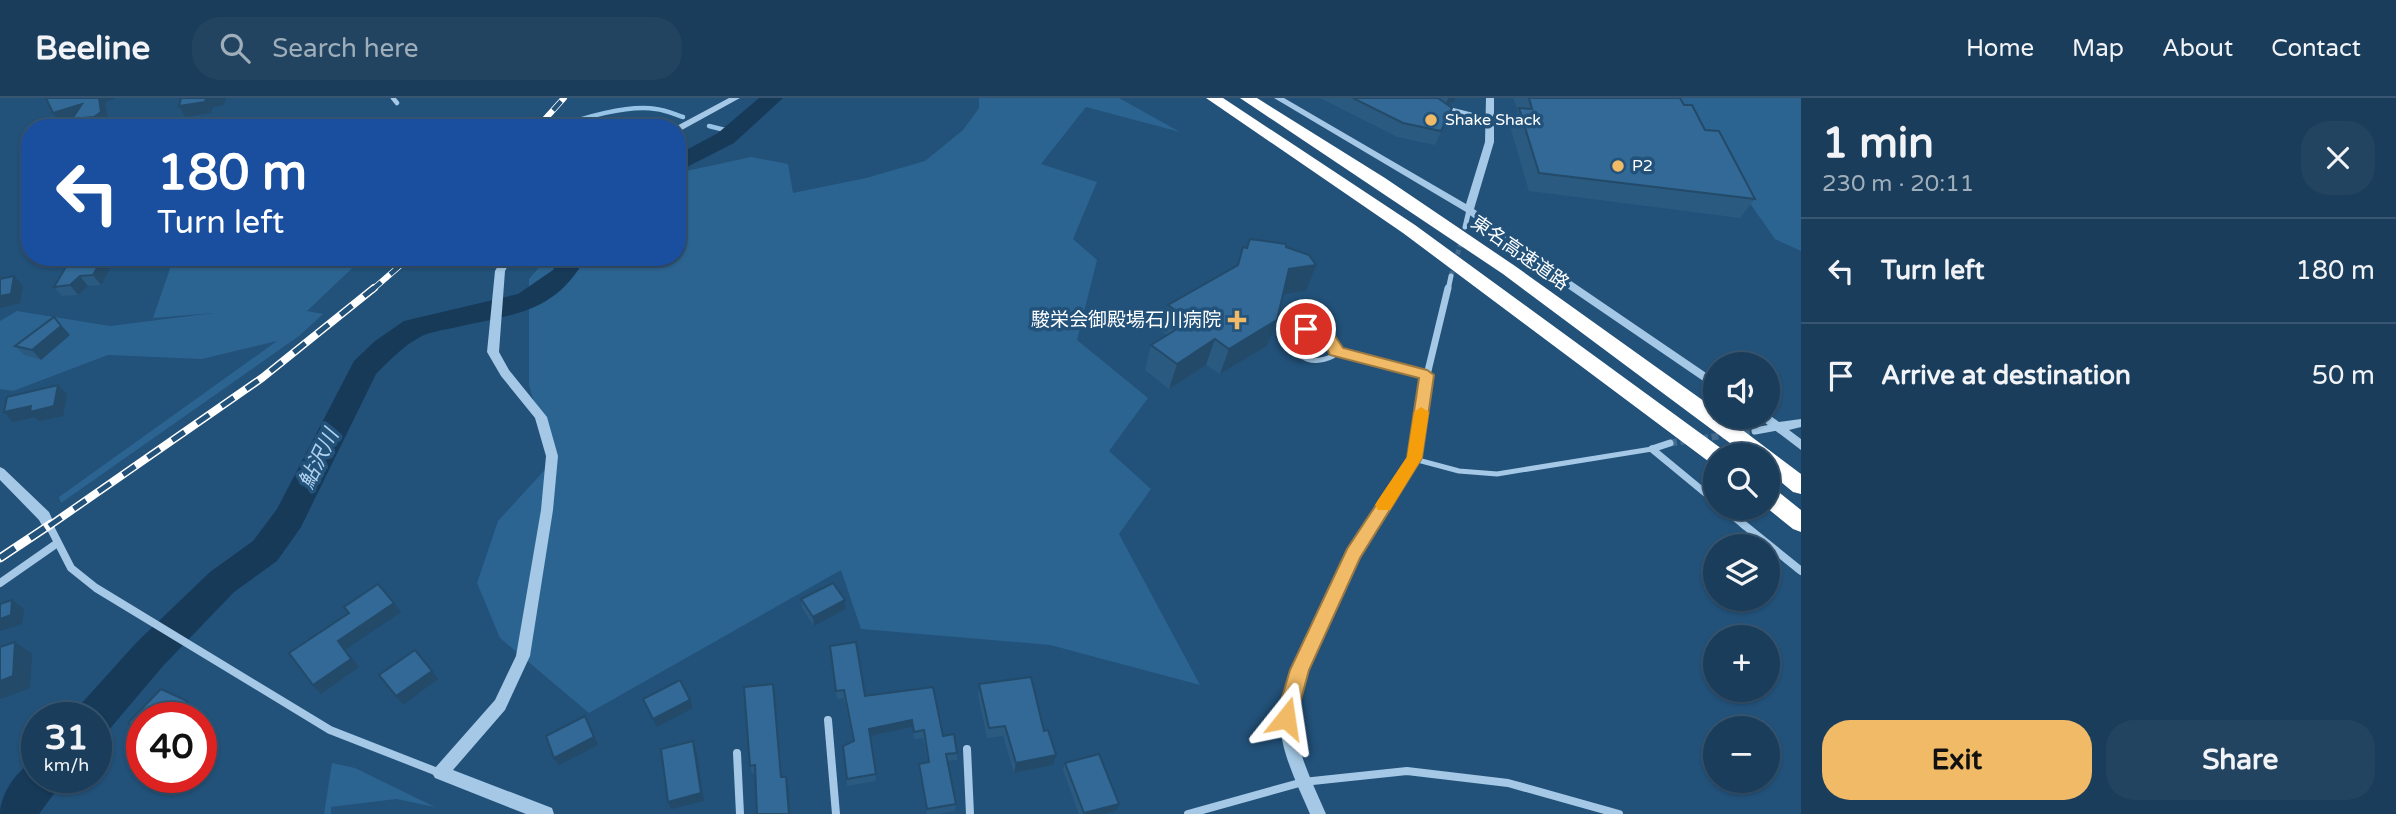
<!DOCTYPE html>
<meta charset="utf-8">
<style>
:root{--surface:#1a3d5b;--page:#234461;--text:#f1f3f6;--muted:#9faebb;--line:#385671;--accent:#f0ba66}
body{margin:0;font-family:"Varela Round","Noto Sans JP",sans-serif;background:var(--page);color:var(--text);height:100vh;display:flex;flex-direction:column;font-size:26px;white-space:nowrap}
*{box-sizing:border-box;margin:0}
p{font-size:23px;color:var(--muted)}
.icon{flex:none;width:38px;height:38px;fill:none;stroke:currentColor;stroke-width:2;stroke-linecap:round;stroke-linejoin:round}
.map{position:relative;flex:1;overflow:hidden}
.details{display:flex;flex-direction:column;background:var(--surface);width:595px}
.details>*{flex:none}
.top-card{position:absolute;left:21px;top:21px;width:665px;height:147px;border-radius:28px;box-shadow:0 2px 5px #0004,0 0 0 2px var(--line);background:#1a4fa0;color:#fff;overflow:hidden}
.tools{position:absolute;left:1703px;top:254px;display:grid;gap:14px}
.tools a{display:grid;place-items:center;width:77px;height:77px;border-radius:50%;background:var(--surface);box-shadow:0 2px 5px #0004,0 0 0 2px var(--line);font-size:35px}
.speed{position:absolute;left:21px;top:604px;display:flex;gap:14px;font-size:35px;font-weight:700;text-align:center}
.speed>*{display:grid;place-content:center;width:91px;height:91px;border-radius:50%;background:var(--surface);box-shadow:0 2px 5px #0004,0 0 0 2px var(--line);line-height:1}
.speed small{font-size:18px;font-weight:400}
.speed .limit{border:10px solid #d22;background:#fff;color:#111}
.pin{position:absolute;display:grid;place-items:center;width:60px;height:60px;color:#fff;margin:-30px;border:4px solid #fff;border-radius:50%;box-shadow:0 2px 7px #0007}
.me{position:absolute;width:77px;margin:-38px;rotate:15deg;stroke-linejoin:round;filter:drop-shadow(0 0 5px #0008)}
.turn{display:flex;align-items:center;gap:24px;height:147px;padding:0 21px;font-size:32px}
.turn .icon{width:91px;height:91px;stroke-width:2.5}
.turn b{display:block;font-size:49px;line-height:60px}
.round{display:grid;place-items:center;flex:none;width:74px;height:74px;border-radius:28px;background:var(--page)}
.head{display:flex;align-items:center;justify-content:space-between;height:119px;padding:0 21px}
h1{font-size:42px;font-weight:700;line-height:52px}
.action{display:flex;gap:14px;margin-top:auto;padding:14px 21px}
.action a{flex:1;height:80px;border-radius:28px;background:var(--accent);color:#111;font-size:28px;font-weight:700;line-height:80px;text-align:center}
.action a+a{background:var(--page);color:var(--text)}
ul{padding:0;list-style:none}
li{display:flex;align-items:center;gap:21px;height:105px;padding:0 21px;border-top:2px solid var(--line)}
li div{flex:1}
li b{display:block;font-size:26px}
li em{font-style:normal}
header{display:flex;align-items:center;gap:42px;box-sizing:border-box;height:98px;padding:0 35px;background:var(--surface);border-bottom:2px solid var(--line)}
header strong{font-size:33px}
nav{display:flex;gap:38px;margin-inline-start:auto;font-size:24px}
.search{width:490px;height:63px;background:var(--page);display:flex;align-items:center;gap:18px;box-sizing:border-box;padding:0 24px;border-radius:28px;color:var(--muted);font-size:26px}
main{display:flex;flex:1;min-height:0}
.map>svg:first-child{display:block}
.green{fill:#2c6491}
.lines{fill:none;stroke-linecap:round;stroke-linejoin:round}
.stream{stroke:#97c4e6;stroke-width:4.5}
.river{fill:#173a59;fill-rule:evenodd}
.minor-tunnel-far1{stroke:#436b8d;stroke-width:5;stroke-dasharray:5 2.5;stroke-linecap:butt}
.minor-tunnel{stroke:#436b8d;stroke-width:7;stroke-dasharray:7 3.5;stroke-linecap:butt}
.service-far1{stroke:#a4c8e5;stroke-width:4.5}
.service{stroke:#a4c8e5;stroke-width:5}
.pedestrian{stroke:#a4c8e5;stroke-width:4.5}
.minor-far2{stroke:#a4c8e5;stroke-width:5}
.minor-far1{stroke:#a4c8e5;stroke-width:7}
.minor{stroke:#a4c8e5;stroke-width:8}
.tertiary{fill:#a4c8e5;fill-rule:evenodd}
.motorway{fill:#fff;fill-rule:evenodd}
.rail-far2-casing{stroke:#fff;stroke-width:6}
.rail-far1-casing{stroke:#fff;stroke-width:8}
.rail-casing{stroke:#fff;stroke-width:9}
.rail-far2{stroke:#225179;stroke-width:4.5;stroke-dasharray:12;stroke-linecap:butt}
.rail-far1{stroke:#225179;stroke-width:5;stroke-dasharray:15;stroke-linecap:butt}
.rail{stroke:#225179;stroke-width:6;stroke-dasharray:18;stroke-linecap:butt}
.wall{fill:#2b5a81}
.shaded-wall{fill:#234a69}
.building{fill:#326996;stroke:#234a69;stroke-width:2}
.route{fill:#f0ba66;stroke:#9c7942;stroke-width:2}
.slow{fill:#f59e0b}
.poi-dot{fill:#f0ba66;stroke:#225179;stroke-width:2.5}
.labels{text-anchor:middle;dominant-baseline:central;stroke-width:7;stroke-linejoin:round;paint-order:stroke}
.far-poi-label{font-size:16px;fill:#fff;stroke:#225179;text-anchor:start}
.street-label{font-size:19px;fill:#fff;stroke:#225179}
.poi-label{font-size:19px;fill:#fff;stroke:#225179;text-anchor:end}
.water-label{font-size:21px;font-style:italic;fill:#afd1ed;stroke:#225179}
</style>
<header>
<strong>Beeline</strong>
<div class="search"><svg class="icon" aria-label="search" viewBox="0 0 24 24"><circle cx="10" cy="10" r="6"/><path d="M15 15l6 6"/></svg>Search here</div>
<nav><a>Home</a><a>Map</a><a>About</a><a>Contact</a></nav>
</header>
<main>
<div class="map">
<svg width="1801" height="716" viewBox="0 0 1801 716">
<rect width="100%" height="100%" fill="#225179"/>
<g class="green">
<path d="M979,0h140l61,34 -94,-25 -45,57 56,18 -24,57 24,21 -20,80 71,58 -39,53 42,38 -32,45 81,151 -150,-40 -189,-16 -20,-59 -252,143 -89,-75 -23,-55 21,-62 53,-58 -22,-78v-106l19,-22h129v-84l74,-16 37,7 5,29 73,-15 59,-17 38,-31 16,-22z"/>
<path d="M1676,0h125v153l-26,-12z"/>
<path d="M174,159h190l-57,54 16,3 -24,22 -238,167 -2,-6 218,-156 -75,18 -94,-4 -95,36 -13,-2v-68l17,-10 93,15 104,-13 -61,5z"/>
<path d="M332,665l23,5 80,39 -39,-8 -65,8v7h-7z"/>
</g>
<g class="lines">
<g class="stream">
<path d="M709,28l24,6"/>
<path d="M556,30c25,-10 73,-24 100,-19 9,1 18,5 27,8"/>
</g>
<g class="river">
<path d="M759,0h24l-49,45 -57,29v-17l41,-22z"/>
<path d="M560,159h26c-31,58 -75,57 -133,71 -10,2 -22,4 -31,8 -18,9 -32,24 -46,38l-75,153 -24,34 -43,31 -71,74 -55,65 -12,4v-17h-21l5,-13 57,-63 73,-70 43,-31 24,-32 77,-148 21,-20 29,-20 114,-27 35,-24z"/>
<path d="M37,662v17h25l-6,14 -17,23h-39c0,-20 18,-47 37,-54z"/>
</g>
<path class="minor-tunnel-far1" d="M1451,178l12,-40"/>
<path class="minor-tunnel" d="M1670,345l85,-12"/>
<path class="service-far1" d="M393,0l4,5"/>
<g class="service">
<path d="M1299,232c16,-1 28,3 36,17l-2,9c-18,9 -36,4 -45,-15l5,-8z"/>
<path d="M1335,254l92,23"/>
<path d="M1414,361l45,12 38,3 155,-25"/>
</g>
<path class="pedestrian" d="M1444,10l32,8"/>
<g class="minor-far2">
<path d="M1465,129l4,-17"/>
<path d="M1448,192l3,-14"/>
</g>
<g class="minor-far1">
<path d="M1755,333l22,-4"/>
<path d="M1652,351l63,52"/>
<path d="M1652,351l18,-6"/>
<path d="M1723,410l22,18"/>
<path d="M1371,428l43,-67 13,-84 21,-87"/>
</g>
<g class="minor">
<path d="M1743,426l58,47"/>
<path d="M49,427l22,43 25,20 234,142 110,43"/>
<path d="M0,485l56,-39"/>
<path d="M1328,512l25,-56 19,-30"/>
<path d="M828,622l8,94"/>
<path d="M967,651l3,65"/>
<path d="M737,655l3,61"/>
<path d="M1188,716l115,-32 104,-11 101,12 111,31"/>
</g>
<g class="tertiary">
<path d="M729,0h11l-60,33 -3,1v-4h-4z"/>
<path d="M1274,0h10l182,106 19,-62 1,-44h8v44l-20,67 75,57 166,113v10l-174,-119 -75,-58z"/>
<path d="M503,159h10l-8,14 -6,81 10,18 38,47 11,39 -5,54 -23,146 -25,54 -52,60 99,38 2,6h-28l-91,-36 -3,-5 3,-5 60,-68 21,-44 25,-146 5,-54 -11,-38 -34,-42 -14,-24 8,-81z"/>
<path d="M1768,316l11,8 22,-3v8l-12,3 12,9v11l-45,-34h12z"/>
<path d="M0,369l4,2 45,43 6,13 -1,4 -5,1 -5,-1 -5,-9 -39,-40z"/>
<path d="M1328,506l5,2 2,4c-16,33 -45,80 -40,117 4,30 19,59 31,87h-16c-12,-28 -29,-61 -30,-92 -2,-38 27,-84 43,-116z"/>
</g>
<g class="motorway">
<path d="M1206,0h17l192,127 307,224 3,6h-10v8l-7,-2 -305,-228z"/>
<path d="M1240,0h17l128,80 130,88 200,143v7h9l77,58v20l-8,-2 -25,-21v-16h-22l-243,-181z"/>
<path d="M1768,389l8,3 25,20v22l-8,-3 -26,-21z"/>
</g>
<defs>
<g id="rail-far2">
<path d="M537,30l27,-30"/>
<path d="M372,192l38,-33"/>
</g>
<path id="rail-far1" d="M49,428l213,-148 112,-90"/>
<path id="rail" d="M0,460l51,-34"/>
</defs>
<use href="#rail-far2" class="rail-far2-casing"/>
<use href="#rail-far1" class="rail-far1-casing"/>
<use href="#rail" class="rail-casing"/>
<use href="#rail-far2" class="rail-far2"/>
<use href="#rail-far1" class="rail-far1"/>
<use href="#rail" class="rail"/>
</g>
<g class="wall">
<path d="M1320,0h136l-2,4 -8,2 6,4 -17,37 -38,-8z"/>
<path d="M1513,0h167l4,7 21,25 50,69 -15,19 -211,-27 -19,-65 8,-15z"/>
<path d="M105,4l4,20 -8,6h-23l-6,-8 -11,3z"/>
<path d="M1286,149l20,44 -23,3 -16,52 -47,28 -14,-9 -37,24 -24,-19 6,-25 16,-10 -6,-4 7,-26 69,-40 10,-17z"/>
<path d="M103,159l8,10 -10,18 -13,1 -10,9 -16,1 -8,-9z"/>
<path d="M70,237l-29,25 -17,-5 -9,-9z"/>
<path d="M801,501l44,1 1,9 -32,17 -12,-18z"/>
<path d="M830,548l35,50 78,40 14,17v7l-10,1 9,43 -1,7 -17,3h-11l-8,-43v-7l9,-2 -5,-24 -9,1 -2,-12 -42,9 6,45 -29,5 -4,-40 10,-4 -9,-44 -7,1z"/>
<path d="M979,586l65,47 9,34 -39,8 -11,-37 -16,2 -9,-43z"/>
<path d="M775,594l7,85 6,7 -33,-11h-3l-2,-7z"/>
<path d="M187,603l9,8 -8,9h-46v14l-14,-9z"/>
<path d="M1065,665l51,48 -11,3h-26l-16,-44z"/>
</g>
<g class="shaded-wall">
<path d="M99,0h17l-11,4 4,20 -8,6 -7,-11z"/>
<path d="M206,0h20l-2,7 -11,2 -2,6 -26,4 -6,-11z"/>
<path d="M1448,0h8l-2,4 -8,2z"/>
<path d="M82,6l7,10 -28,9 -8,-10z"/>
<path d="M103,159l8,10 -10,18 -8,-10z"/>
<path d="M1316,167l-10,26 -27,4 10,-26z"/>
<path d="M14,178l9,10 -3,17 -20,5v-12z"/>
<path d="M80,178l8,10 -10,9 -8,-10z"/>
<path d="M54,219l16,18 -29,25 -9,-10z"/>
<path d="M1277,222l-10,26 -47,28 9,-25z"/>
<path d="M1215,241l-9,26 -37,24 8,-25z"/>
<path d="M58,287l9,9 -4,22 -24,5 -5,-4 -21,5 -9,-10z"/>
<path d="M12,502l12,9 -2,15 -22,7v-12z"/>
<path d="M845,502l1,9 -32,17 -1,-9z"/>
<path d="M394,505l7,9 -56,38 14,17 -38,27 -8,-9 25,-44z"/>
<path d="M15,544l17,12 -2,34 -30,11v-18z"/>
<path d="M432,573l6,8 -35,26 -7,-9z"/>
<path d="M773,586l2,8 7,93 -1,-8z"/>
<path d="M690,602l3,8 -36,19 -4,-8z"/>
<path d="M187,603l9,8 -8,9h-17z"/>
<path d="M585,618l13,29 -39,20 -5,-7z"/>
<path d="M912,622v7l-42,9 -1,-7z"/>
<path d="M693,643l3,8 8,52 -33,8 -3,-7z"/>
<path d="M1056,657l-3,10 -39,8 2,-10z"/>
<path d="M786,679l2,7 2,30h-1z"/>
<path d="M1119,706l-3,7 -11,3h-22z"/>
</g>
<g class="building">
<path d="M46,0h53l2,14 -7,5 -22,2 10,-15 -29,9z"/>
<path d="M181,0h25l-1,4 -26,4z"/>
<path d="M1353,0h85l14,10 -11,23 -38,-8z"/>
<path d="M1529,0h151l4,7h8l13,25 14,1 36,68 -216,-26 -20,-65 13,1z"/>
<path d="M1250,141l36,5v3l23,8 7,10 -27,4 -12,51 -48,29 -14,-10 -38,25 -26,-19 39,-24 -22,-16 70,-40 5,-18 4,1z"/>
<path d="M103,159l-10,18 -13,1 -10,9 -16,2 16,-27z"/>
<path d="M14,178l-3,18 -11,2v-17z"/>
<path d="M54,219l7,9 -29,24 -17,-4z"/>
<path d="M58,287l-4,21 -24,6 1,-6 -27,6 3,-15z"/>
<path d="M833,485l12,17 -32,17 -12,-18z"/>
<path d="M378,486l16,19 -56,38 13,18 -38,26 -24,-32 60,-40 -5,-6z"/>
<path d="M12,502l-1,15 -11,4v-15z"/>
<path d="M15,544l-2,34 -13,5v-34z"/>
<path d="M856,544l9,54 68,-9 10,49 11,-2 3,19 -11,1 10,50 -29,5 -8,-45 10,-2 -5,-32 -10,2 -2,-12 -43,9 7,45 -29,5 -4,-33 11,-5 -10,-51 -8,1 -6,-45z"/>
<path d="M415,552l17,21 -36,25 -17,-21z"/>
<path d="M1031,579l13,54 4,-1 8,25 -40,8 -11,-37 -16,2 -10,-44z"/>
<path d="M680,582l10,20 -37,19 -10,-20z"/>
<path d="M773,586l8,93h5l3,37h-32l-2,-49 -5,1 -6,-79z"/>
<path d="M161,591l26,12 -16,17h-29v11l-14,-6z"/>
<path d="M585,618l9,21 -40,21 -8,-22z"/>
<path d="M693,643l8,52 -33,9 -7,-53z"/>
<path d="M1099,656l20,50 -35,9 -19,-50z"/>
</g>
<path class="route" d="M1306,226l27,9 10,15 84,22 7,5 -12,83 -62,100 -51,112 -13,48 -3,7 -7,2 -7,-2 -3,-7 14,-48 57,-121 60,-91 12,-80 -89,-23 -7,-15 -22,-7 -2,-4z"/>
<path class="slow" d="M1421,309l8,5 -7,46 -32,52h-12l-3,-5 3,-5 29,-43 7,-45z"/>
<g class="poi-dot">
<circle cx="1431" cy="22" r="7"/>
<circle cx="1618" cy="68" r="7"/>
<path d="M1233.5 211.5h7v7h7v7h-7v7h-7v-7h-7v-7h7z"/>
</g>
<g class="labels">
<g class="far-poi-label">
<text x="1445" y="22">Shake Shack</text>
<text x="1632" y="68">P2</text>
</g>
<g class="street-label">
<text transform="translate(1520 155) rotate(35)">東名高速道路</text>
</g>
<g class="poi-label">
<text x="1221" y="222">駿栄会御殿場石川病院</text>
</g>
<g class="water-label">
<text transform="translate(319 361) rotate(-64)">鮎沢川</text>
</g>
</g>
</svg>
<div class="tools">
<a><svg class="icon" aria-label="sound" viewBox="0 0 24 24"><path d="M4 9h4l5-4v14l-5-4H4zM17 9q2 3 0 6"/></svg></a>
<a><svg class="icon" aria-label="search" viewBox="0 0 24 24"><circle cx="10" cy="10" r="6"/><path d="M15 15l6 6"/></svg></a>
<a><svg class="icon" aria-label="layers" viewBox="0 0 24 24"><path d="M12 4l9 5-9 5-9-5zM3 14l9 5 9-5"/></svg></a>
<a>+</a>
<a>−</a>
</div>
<div class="speed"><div>31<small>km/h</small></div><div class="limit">40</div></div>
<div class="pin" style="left:1306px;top:231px;background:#d93025"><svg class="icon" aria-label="arrive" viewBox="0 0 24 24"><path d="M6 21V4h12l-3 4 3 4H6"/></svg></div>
<svg class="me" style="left:1286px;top:620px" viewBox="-20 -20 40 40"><path d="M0-17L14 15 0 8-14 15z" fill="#f0ba66" stroke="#fff" stroke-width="4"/></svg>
<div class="top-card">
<div class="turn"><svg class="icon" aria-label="left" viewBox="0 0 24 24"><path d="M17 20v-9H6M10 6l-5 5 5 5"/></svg><div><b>180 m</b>Turn left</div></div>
</div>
</div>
<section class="details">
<div class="head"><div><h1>1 min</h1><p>230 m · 20:11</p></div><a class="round"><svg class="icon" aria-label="close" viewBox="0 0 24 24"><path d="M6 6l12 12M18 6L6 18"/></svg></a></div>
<ul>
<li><svg class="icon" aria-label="left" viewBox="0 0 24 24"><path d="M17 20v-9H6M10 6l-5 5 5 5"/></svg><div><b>Turn left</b></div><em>180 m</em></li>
<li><svg class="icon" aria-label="arrive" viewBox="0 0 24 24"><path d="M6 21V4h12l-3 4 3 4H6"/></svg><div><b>Arrive at destination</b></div><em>50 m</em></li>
</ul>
<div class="action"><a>Exit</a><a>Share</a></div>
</section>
</main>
